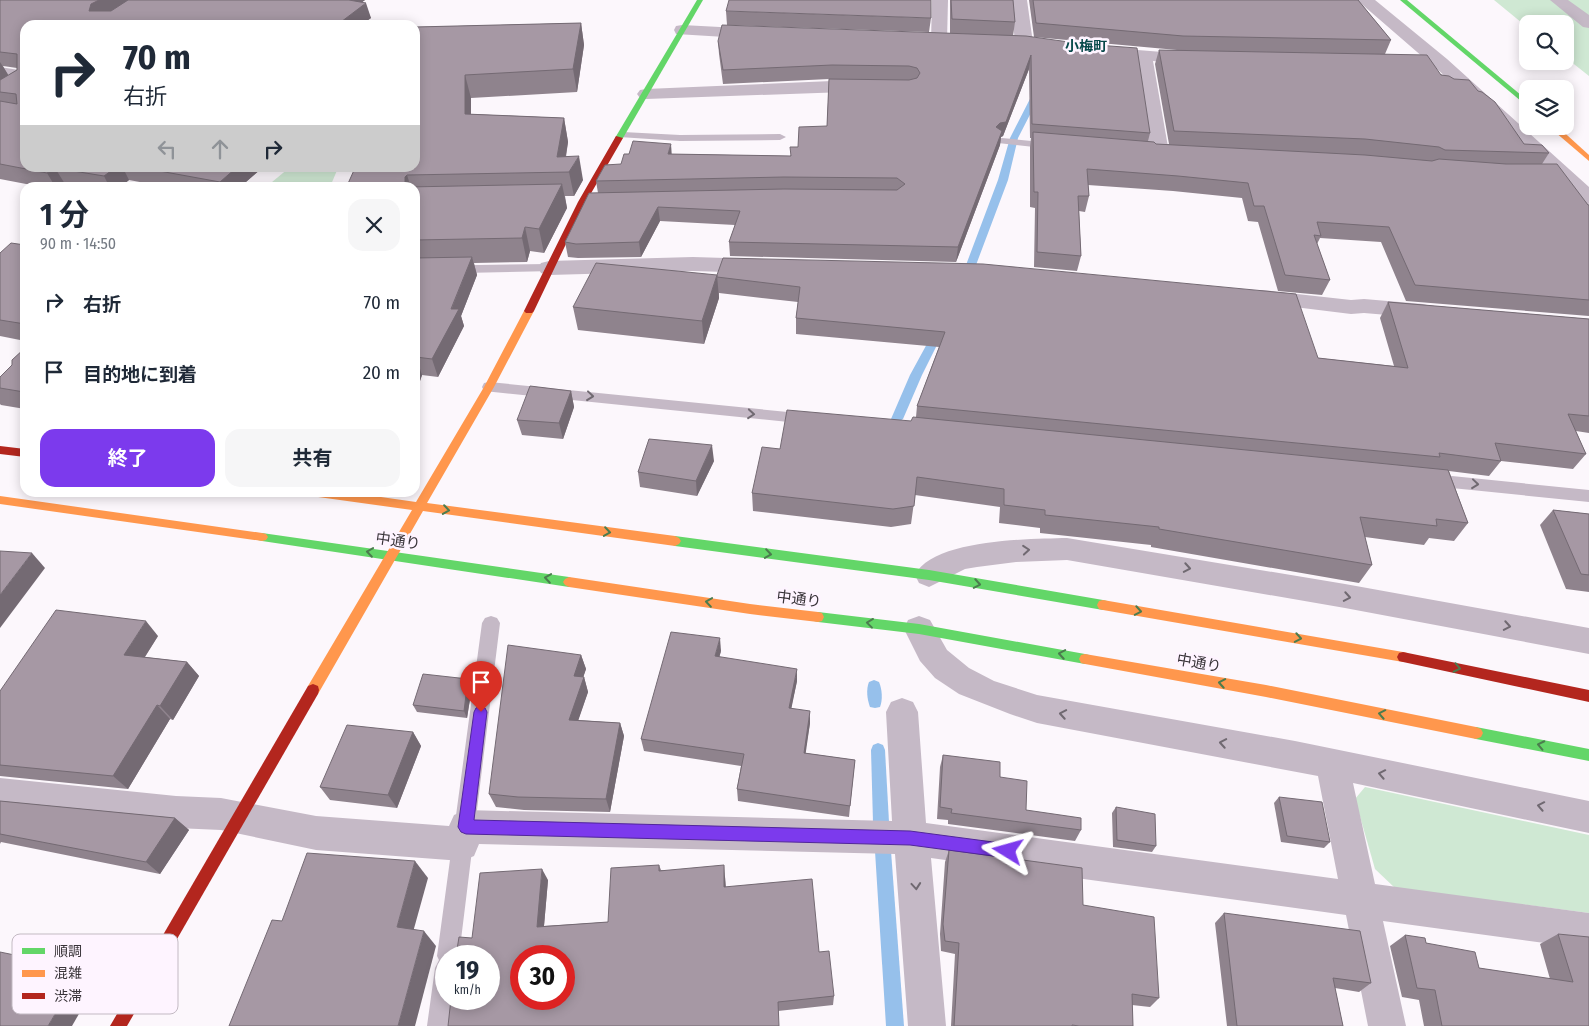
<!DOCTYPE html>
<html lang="ja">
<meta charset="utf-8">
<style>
:root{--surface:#fff;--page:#f6f6f7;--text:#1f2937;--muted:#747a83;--accent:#7c3aed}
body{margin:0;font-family:"Fira Sans Condensed","Noto Sans JP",sans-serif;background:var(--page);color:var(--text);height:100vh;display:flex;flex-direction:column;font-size:19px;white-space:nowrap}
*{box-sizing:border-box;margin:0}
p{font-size:16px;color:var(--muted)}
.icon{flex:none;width:28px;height:28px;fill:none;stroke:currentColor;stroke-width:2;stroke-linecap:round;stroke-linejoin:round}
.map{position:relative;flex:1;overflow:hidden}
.details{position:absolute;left:20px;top:182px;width:400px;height:315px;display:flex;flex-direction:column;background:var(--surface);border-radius:15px;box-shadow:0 2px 12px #0003}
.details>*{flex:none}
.top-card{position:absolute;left:20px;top:20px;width:400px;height:152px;border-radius:15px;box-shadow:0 2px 12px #0003;background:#fff;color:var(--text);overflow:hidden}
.fabs{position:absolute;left:1519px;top:15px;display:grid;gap:10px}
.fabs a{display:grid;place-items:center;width:55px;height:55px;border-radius:10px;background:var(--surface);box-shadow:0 2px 12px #0003;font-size:25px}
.speed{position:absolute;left:435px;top:945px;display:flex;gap:10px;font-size:25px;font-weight:700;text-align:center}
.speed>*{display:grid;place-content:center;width:65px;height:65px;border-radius:50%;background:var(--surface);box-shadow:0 2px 12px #0003;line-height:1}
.speed small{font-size:12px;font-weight:400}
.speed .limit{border:8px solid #d22;background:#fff;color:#111}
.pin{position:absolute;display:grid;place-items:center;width:42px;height:42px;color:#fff;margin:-51px -21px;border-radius:50% 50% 50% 0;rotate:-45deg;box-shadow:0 0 5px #0007}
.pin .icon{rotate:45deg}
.me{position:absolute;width:55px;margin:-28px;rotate:278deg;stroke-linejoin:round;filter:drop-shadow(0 0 4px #0008)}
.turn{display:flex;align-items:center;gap:18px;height:105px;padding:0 20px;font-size:22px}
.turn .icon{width:65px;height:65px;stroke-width:2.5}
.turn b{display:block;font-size:35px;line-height:42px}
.lanes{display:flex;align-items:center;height:48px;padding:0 20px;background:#0003;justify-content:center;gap:25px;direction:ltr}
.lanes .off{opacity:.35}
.round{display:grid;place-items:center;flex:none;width:52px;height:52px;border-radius:15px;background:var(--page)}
.head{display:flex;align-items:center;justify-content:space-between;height:85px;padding:0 20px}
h1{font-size:30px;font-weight:700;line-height:38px}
.button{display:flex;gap:10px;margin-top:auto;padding:10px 20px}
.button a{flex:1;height:58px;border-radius:15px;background:var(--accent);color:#fff;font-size:20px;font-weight:700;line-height:58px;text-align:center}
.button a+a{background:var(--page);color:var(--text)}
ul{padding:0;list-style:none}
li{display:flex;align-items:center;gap:15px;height:70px;padding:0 20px}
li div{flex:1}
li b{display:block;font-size:19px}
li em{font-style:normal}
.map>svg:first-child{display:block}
.green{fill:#cfe8d3}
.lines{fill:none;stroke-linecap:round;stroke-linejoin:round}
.stream{fill:#96c0eb;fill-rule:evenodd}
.lane{fill:#c5b9c6;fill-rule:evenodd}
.street{fill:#c5b9c6;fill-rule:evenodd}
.fast{fill:#63d668;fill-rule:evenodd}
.slow{fill:#ff974d;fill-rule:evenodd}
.jam{fill:#b3261e;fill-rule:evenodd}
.wall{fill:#8f838d;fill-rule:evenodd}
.shaded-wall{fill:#746a73}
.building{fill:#a698a4;stroke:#746a73;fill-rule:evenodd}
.oneway{stroke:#706971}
.oneway2{stroke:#4b7c4e}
.route{fill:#7c3aed;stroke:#51269a}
.labels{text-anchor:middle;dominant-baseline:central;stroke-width:5;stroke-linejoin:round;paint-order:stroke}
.far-neighbourhood-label{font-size:14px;font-weight:bold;fill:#07494a;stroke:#fef4ff}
.street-label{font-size:15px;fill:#383338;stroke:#fef4ff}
.key{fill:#fef4ff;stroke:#c3bac3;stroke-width:1}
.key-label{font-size:14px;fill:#383338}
</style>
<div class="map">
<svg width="1589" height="1026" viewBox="0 0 1589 1026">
<rect width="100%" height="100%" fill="#fcf7fc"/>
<g class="green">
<path d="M1494,0h95v76l-24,-19v-33h-37l-1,3z"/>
<path d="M289,168h49l-8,19h-64z"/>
<path d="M1365,787l224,48v78l-194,-25 -20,-19 -20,-70z"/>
</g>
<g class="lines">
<g class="stream">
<path d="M1033,93l7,2 -22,43 -10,42 -32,85 -1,2h-8l-1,-2 32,-85 12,-42z"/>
<path d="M939,328l5,3 -22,44 -19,44 -6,4 -4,-1 -2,-3 19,-44 24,-44z"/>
<path d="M874,680l5,2c3,7 4,17 1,25l-5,1 -5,-1c-3,-8 -4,-18 -1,-25z"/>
<path d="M878,743l5,2 2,5 4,72 -2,5 -6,2 -6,-2 -2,-5 -2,-72 2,-5z"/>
<path d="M883,843l6,3 2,5 13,175h-18l-11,-175 2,-5z"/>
</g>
<g class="lane">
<path d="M0,67l25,4v6l-25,-4z"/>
<path d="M623,132l57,3 100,-1 6,3 -6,3 -100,1 -61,-4 -2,-2 2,-2z"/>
<path d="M1002,138l50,5 6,3 -6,3 -54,-6 -2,-2 2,-2z"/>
<path d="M549,264l7,4 -2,3 -139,3v-8z"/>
<path d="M489,382l319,32 5,1 3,4 -3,4 -5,1 -324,-33 -2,-4 2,-4z"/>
<path d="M1432,474l157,16v12l-157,-16 -6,-2 -2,-4 2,-4z"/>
<path d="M491,616l6,2 3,5 -41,333h-13v43h8l-3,27h-24l8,-58 4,-8 -2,-4 45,-333 3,-5z"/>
</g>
<g class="street">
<path d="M932,0h16l-1,41 -2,4h-12l-2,-4z"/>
<path d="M1011,0h16l6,43 -3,4h-12l-3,-4z"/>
<path d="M1357,0h18l72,59 142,128v17l-7,-2 -146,-134 -47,-1 -3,-4 3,-4 35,-1z"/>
<path d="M1550,0h18l21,15v13l-6,-1z"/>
<path d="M682,25l76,4 6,1 2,4 -2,4 -6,1 -82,-5 -2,-4 2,-4z"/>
<path d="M1100,47l100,8 3,4 -3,4 -6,1 -41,-3 15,86 27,3 3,4 -3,4 -7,2 -36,-3 -3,-4 -14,-93 -41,-4 -3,-4 3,-4z"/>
<path d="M832,81l41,2 3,4 -3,4 -227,8 -6,-1 -3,-4 3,-4 6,-1z"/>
<path d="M693,257l65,2 8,2 3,5 -3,5 -8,2 -65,-2 -144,4 -8,-2 -3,-5 3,-5 8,-2z"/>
<path d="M1262,290l89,10 13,-1 59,5 8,2 3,5 -3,5 -8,2 -59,-5 -13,1 -97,-12 -3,-5 3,-5z"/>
<path d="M1067,538l278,46 244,44v26l-244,-46 -278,-48 -51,2 -39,5 -12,2 -36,18 -10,-4 -4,-8c18,-36 115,-36 152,-37z"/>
<path d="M919,616l11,4 17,30 22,18 25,13 43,14 258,46 294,60v32l-236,-50 22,101 214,29v36l-206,-28 23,105h-38l-22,-111 -415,-57 15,168h-38l-13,-172 -416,-10 -5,12 -12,5 -146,-11 -95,-20 -45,-2 -176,-18v-32l176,18 45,2 95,18 133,10 5,-11 12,-5 426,11 -6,-109 5,-10 11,-4 11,4 5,10 8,111 412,56 -20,-103 -281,-53 -27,-9 -51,-20 -24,-16 -15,-17 -16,-32 4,-9z"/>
</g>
<g class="fast">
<path d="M697,0h6l-80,138 -7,2 -1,-2z"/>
<path d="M1400,0h7l121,101v6z"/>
<path d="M262,533l307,44 4,2 2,3 -2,3 -4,2 -307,-46 -4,-1 -2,-3 2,-3z"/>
<path d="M675,536l254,34 174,30 4,1 2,4 -2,4 -4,1 -174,-30 -254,-34 -4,-2 -2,-3 2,-3z"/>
<path d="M818,612l101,12 166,30 4,1 2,4 -2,4 -4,1 -166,-30 -101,-12 -4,-1 -2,-4 2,-4z"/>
<path d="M1476,727l113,22v12l-113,-22 -5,-2 -2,-4 2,-4z"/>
</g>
<g class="slow">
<path d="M1548,126h9l32,29v6z"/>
<path d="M529,308l5,3 -40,76 -67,116 248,33 4,2 2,3 -2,3 -4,2 -252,-35 -105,183 -5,2 -5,-2 -1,-4 1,-4 104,-176 -101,-14 -5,-4h40l70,10 68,-115 40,-76z"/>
<path d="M0,496l262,37 4,1 2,3 -2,3 -4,1 -262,-37z"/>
<path d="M569,577l181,27 68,8 4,1 2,4 -2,4 -4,1 -68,-8 -181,-27 -4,-2 -2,-3 2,-3z"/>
<path d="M1103,600l300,52 4,1 2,4 -2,4 -4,1 -300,-52 -4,-1 -2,-4 2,-4z"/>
<path d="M1085,654l181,31 210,42 5,2 2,4 -2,4 -5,2 -210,-42 -181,-33 -4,-1 -2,-4 2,-4z"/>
</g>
<g class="jam">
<path d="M616,136l7,2 -37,64 -52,109 -2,2h-6l-2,-2 54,-109z"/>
<path d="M0,446l25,3v8l-25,-3z"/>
<path d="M1403,652l186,38v12l-186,-40 -4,-1 -2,-4 2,-4z"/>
<path d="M313,684l5,2 1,4 -1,4 -191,332h-17l198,-340z"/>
</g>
</g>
<g class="wall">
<path d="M0,0h365l-3,2 9,16 -10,7h-336v143h237l-23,20h-67l-43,-8 -10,8h-34l-20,-4 -5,4h-13l-47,-9zM3,66l14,2v2l-9,5z"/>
<path d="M950,0h63l2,22 -2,14 137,97 -2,8 8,3h13l-14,-80 4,-14h18l-143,-13 -5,-37h329l33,40 -6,14 69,25 24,12 46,53 25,9 -7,11 47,41v111l-183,-15 -25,-59 -61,-4 -3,6 13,36 -8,15 -44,-4 -20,-69 -10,-1 -6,-23 -69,-7 -85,-6 1,11 -4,16 -6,-1 2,45 -4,15 -43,-4 1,-59 -5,-1v-60l1,-9h-1l-1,-69 -26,67 -2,1 -1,8 -44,117 -226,-6 -1,-14 6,-17 -75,-4 -19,36 -63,1 -10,-1 -3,-15 33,-49 -2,-12 25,-17 51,-10 118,2 8,-9 29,-21 2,-47 -106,5 -4,-30 -1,-13 232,-8z"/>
<path d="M726,11l205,7 -2,14 -202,-7z"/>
<path d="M581,23l3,22 -7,47 -106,6v16l93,4 4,24 -2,15 17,23 -9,16h-9l2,12 -23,45 -14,-2 -3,11 -53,1 3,12 -16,41 3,10 -26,51 -16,-2 -7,21v-208h-69l69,-20v-141z"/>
<path d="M25,245v96l-25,-5v-83z"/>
<path d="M717,275l601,83 76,8 -14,-48 8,-16 201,17v114l-13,-2 10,23 -13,15 -72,-8 -12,15 -40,-5 19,52 -14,18 -25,-3 -5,7 -59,-8 7,28 -13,18 -208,-36v-2l-111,-12v-5l-41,-5 1,-16 -85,-12 -4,29 -20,3 -138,-16 -1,-18 28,-44 131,-28 5,-4 1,-11 22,-59 -143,-13v-16l2,-16 -79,-9v5l-15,46 -126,-14 -5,-23z"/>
<path d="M25,348v61l-24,-4 -1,-1v-27l12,-12z"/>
<path d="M571,391l3,16 -11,32 -41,-4 -5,-15z"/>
<path d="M714,461l-17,35 -57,-9 -2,-15z"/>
<path d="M1553,510l36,4v78l-23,-3 -26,-64z"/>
<path d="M158,636l-13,21 42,5 12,14 -26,44 -3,-1 -42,70 -128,-13v-85z"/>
<path d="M721,651l-2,6 78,24 -6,27 19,15 -5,30 50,7 -6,57 -111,-16 -1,-12 4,-23 -97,-15 -3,-12z"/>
<path d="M581,655l5,14 -3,8h1l4,15 -10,28 42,3 4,13 -14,76 -86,-2 -28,-3 -7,-13z"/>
<path d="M468,679l4,7 -5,32 -50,-6 -4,-7z"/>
<path d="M413,732l8,14 -24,62 -67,-8 -10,-13z"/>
<path d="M943,755l57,22 26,33 55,20 -6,11 -127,-17v-4l-11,-1 3,-52z"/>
<path d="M1279,797l51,45 -6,6 -43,-6 -7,-39z"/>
<path d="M0,801l175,17 14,12 -29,44 -159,-32 -1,2z"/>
<path d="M1116,807l40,39 -4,6 -39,-5 -1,-34z"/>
<path d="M949,850l134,55 76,93 -9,9 -18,-2 1,21h-182l4,-72 -14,-3 -1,-17 5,-72z"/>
<path d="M659,865l2,5 64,7 1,10 93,65 15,44 -1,9 -55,6 -306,-73 76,-58 -4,46 64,-4z"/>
<path d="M1224,913l147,70 -12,9 -24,-4 8,38h-116l-12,-103z"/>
<path d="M1558,934l31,92h-165l-5,-26 -17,-3 -12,-51 15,-11 21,8 53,25 71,11 -10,-35z"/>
</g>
<g class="shaded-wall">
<path d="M99,0h31l-31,19 -10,-8 2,-7z"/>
<path d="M342,0h23l-18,14z"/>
<path d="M366,3l5,15 -10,7h-24z"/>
<path d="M581,23l3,22 -7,47 -4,-23z"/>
<path d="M1031,55l-2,14 -26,67 -2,1 -1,8 -44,117 2,-15 38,-120z"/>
<path d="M0,62l9,14 -9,7z"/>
<path d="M465,75l6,23v40l-6,-24z"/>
<path d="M564,118l4,24 -5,30 -6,-15z"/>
<path d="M671,144l1,14 -4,-4z"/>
<path d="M579,156l4,24 -9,16 -5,-24z"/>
<path d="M55,168l10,16 -5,4h-4l-9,-15z"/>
<path d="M115,168h8l6,12 -10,8h-9l-6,-12z"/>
<path d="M236,168h26l-23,20h-16l-3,-6z"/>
<path d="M407,175l4,13h-5l-1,-3v-8z"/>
<path d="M562,184l5,24 -23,45 -5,-24z"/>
<path d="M658,207l2,14 -19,36 -2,-15z"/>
<path d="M525,227l5,24 -3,11 -5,-24z"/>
<path d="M472,257l5,18 -16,41 3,10 -26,51 -6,-18z"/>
<path d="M717,275l2,23 -15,46 -2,-23z"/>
<path d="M416,357l6,18 -7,21v-37z"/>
<path d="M571,391l3,16 -11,32 -4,-16z"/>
<path d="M712,445l2,16 -17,35 -1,-15z"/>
<path d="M32,553l13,15 -45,60v-33z"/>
<path d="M146,621l12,15 -21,33 -13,-14z"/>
<path d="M720,638l1,13 -5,18 -1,-13z"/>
<path d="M581,655l5,14 -7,21 -5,-14z"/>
<path d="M187,662l12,14 -26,44 -13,-14z"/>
<path d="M797,669v12l-8,39v-12z"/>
<path d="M584,677l4,15 -14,41 -5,-13z"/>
<path d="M468,679l4,7 -5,32 -3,-7z"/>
<path d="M157,705l13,14 -42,70 -15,-13z"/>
<path d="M810,711v12l-6,42v-12z"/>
<path d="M620,723l4,13 -14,76 -4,-13z"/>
<path d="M413,732l8,14 -24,62 -9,-13z"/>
<path d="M175,818l14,12 -29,44 -14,-12z"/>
<path d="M415,861l13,17 -18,65 -13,-16z"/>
<path d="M724,865l1,12 1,21 -2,-11z"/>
<path d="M542,869l6,11 -5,57 -6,-10z"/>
<path d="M424,931l12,15 -21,80h-17z"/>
<path d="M82,969l17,10 -27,47h-24z"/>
</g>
<g class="building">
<path d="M0,0h99l-8,4 -2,7h22l17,-11h221l17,3 -29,22h-312v143h90l-11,8 -49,-8 -8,5 -47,-9v-63l17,3 -1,-10 -16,-2v-12l17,-10v-16l-17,-2z"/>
<path d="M729,0h202v18l-205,-7z"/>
<path d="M951,0h62l2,22 -63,-3z"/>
<path d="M1033,0h325l33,40 -208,-4 -147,-13z"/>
<path d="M581,23l-8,46 -108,6v39l99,4 -7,39 22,-1 -10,16 -162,3 -2,2v8l2,2 155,-3 -23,45 -14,-2 -3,11 -107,2v-52h-69l9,-20h60v-141z"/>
<path d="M722,25l304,11 57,8 54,4 13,85 -118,-9 -1,-69 -25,67 -6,1 -4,4 6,4 -44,116 -229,-5 11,-31 -82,-4 -19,35 -63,2 -11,-2 24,-49 195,-4 113,1 8,-6 -8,-6 -113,-1 -188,4 9,-16 16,-1 3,-10h5l4,-13 38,3 -3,10 123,2 -1,-9h8l1,-20 28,-1 2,-47 80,1 8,-2 3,-5 -3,-5 -8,-2 -77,-1 -109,5 -5,-29z"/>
<path d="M1159,50l268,5 14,20 8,1 5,3 15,1 9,11 4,1 13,10 29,42 18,1 7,8 -104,-3 -6,-3 -74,-8 -191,-8z"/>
<path d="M1033,132l121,10 2,2 209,11 67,6 7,-2 67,5h51l31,41h1v95l-174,-15 -26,-58 -72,-5 4,14 -7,-1 16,45 -45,-5 -21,-69h-10l-6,-23 -70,-7 -91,-7 2,27h-11l3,60 -44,-4 1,-60h-4z"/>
<path d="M143,168h93l-16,14z"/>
<path d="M11,243l14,2v79l-25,-4v-67z"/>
<path d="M472,257l-21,52h8l-27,50 -16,-2 -1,2v-101z"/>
<path d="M723,258l260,6 313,30 22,64 90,10 -20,-66 201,17v97l-21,-2 18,40 -91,-11 6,18 -62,-8 1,4 -523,-51 28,-74 -149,-14 4,-31 -83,-10v-2z"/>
<path d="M596,263l121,12 -15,46 -129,-14z"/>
<path d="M25,348v42l-1,2 -24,-4v-11l12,-12v-5z"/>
<path d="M530,386l41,5 -12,32 -42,-3z"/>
<path d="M787,410l124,11 2,-4 535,53 20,53 -32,-4 1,7 -77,-9 12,48 -213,-36v-2l-114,-12v-5l-41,-5v-16l-87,-12 -3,29 -21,3 -141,-16 10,-46 18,2z"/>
<path d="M649,439l63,6 -16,36 -58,-9z"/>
<path d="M1553,510l36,4v61l-8,-1z"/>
<path d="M0,551l32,2 -32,42z"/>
<path d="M56,610l90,11 -22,34 63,7 -27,44 -3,-1 -44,71 -113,-11v-74z"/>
<path d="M671,632l49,6 -5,18 82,13 -8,39 21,3 -6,42 51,7 -5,46 -113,-17 7,-35 -103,-15z"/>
<path d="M508,645l73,10 -7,21 10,1 -15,43 51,3 -14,76 -88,-2 -29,-3z"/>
<path d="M423,674l45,5 -4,32 -51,-6z"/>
<path d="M347,725l66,7 -25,63 -68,-8z"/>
<path d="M943,755l57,7v15l27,4 -1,29 55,8v12l-130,-17 1,-4 -12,-2z"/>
<path d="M1279,797l43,5 8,40 -43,-6z"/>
<path d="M0,801l175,17 -29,44 -146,-28z"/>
<path d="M1116,807l39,7 1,32 -39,-6z"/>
<path d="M949,850l133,18 1,37 71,12 5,81 -27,-4 1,32h-54l-7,-1v1h-118l5,-83 -14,-2 -2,-17z"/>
<path d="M307,853l108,8 -18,66 27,4 -26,95h-169l43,-106 10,1z"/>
<path d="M659,865v6l65,-6v22l88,-8 7,73 10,-1 5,45 -56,6 1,24h-331l3,-27h38v-43h-33l3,-19 13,1 8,-65 62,-4 -5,58 71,-5 3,-54zM521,956h43v43h-43z"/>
<path d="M1224,913l136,18 11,52 -38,-5 10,48h-106z"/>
<path d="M1558,934l31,3v89h-147l-7,-36 -18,-2 -12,-53 20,3 1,5 49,9 4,16 94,14z"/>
<path d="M0,952l82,17 -34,57h-48z"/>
</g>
<defs><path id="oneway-chevron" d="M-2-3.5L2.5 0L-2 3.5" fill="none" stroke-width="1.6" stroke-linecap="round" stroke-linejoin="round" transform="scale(1.25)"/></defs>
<g class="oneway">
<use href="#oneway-chevron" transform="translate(590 396) rotate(6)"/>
<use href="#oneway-chevron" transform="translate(751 414) rotate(5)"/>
<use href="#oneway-chevron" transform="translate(1475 484) rotate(6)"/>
<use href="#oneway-chevron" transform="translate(1026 550) rotate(-5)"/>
<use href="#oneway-chevron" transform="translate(1187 568) rotate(10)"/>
<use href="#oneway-chevron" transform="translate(1347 597) rotate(10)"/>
<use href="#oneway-chevron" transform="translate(1507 626) rotate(10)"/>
<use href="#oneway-chevron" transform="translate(1063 714) rotate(-170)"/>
<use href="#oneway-chevron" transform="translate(1223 743) rotate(-170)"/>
<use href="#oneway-chevron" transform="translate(1382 774) rotate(-169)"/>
<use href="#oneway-chevron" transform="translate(1541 806) rotate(-169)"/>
<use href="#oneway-chevron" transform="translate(916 886) rotate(85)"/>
</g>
<g class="oneway2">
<use href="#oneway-chevron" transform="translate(446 510) rotate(8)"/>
<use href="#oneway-chevron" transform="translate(607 532) rotate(8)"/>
<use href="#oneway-chevron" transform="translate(370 552) rotate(-172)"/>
<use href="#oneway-chevron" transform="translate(768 554) rotate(8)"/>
<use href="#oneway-chevron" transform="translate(548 578) rotate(-172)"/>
<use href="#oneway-chevron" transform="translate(977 584) rotate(10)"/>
<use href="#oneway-chevron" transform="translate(709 602) rotate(-172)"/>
<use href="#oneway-chevron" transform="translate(1138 611) rotate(10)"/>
<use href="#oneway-chevron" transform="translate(870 623) rotate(-173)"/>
<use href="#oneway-chevron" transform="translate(1298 638) rotate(10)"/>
<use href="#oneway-chevron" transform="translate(1062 654) rotate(-170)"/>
<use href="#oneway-chevron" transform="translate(1457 668) rotate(12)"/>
<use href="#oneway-chevron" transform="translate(1222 683) rotate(-170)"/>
<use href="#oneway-chevron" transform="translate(1382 714) rotate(-169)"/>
<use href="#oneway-chevron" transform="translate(1541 745) rotate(-168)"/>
</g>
<path class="route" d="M481,706l4,2 2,4 -13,108 436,11 98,13 5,2 2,5 -2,5 -5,2 -98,-13 -444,-11 -5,-2 -3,-5 16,-115 2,-4z"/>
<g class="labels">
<g class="far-neighbourhood-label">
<text x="1086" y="46">小梅町</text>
</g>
<g class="street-label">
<text transform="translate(398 541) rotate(8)">中通り</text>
<text transform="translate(799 599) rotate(7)">中通り</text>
<text transform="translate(1199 663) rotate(10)">中通り</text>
</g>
</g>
<rect x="12" y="934" width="166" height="80" rx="8" class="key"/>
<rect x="22" y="948" width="23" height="6" fill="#63d668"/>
<rect x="22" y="970" width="23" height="7" fill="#ff974d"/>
<rect x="22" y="993" width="23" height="6" fill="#b3261e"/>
<g class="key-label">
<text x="54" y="956">順調</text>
<text x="54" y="978">混雑</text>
<text x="54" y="1001">渋滞</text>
</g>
</svg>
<div class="fabs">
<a><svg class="icon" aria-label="search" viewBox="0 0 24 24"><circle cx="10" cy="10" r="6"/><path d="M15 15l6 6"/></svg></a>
<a><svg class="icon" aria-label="layers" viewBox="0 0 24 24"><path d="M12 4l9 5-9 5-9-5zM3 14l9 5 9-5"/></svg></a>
</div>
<div class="speed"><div>19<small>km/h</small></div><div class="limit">30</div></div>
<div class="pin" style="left:481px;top:712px;background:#d93025"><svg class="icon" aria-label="arrive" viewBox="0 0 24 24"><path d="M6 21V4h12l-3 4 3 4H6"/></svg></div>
<svg class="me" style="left:1008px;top:851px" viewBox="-20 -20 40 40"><path d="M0-17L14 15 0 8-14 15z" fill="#7c3aed" stroke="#fff" stroke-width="4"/></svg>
<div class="top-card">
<div class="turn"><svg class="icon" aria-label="right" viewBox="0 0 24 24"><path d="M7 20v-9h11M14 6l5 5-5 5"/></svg><div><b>70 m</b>右折</div></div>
<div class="lanes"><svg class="icon off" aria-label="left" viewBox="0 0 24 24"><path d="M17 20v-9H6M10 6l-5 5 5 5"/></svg><svg class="icon off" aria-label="ahead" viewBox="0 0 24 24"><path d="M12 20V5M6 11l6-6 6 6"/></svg><svg class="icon" aria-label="right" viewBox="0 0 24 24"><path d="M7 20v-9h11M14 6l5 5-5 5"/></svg></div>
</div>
<section class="details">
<div class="head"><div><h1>1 分</h1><p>90 m · 14:50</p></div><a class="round"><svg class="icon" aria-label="close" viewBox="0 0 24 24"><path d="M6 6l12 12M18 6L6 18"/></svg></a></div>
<ul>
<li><svg class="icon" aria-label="right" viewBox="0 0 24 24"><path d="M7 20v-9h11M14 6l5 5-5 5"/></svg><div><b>右折</b></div><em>70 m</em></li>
<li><svg class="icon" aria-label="arrive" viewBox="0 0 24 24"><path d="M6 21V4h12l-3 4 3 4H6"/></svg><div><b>目的地に到着</b></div><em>20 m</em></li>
</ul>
<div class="button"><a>終了</a><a>共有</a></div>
</section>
</div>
